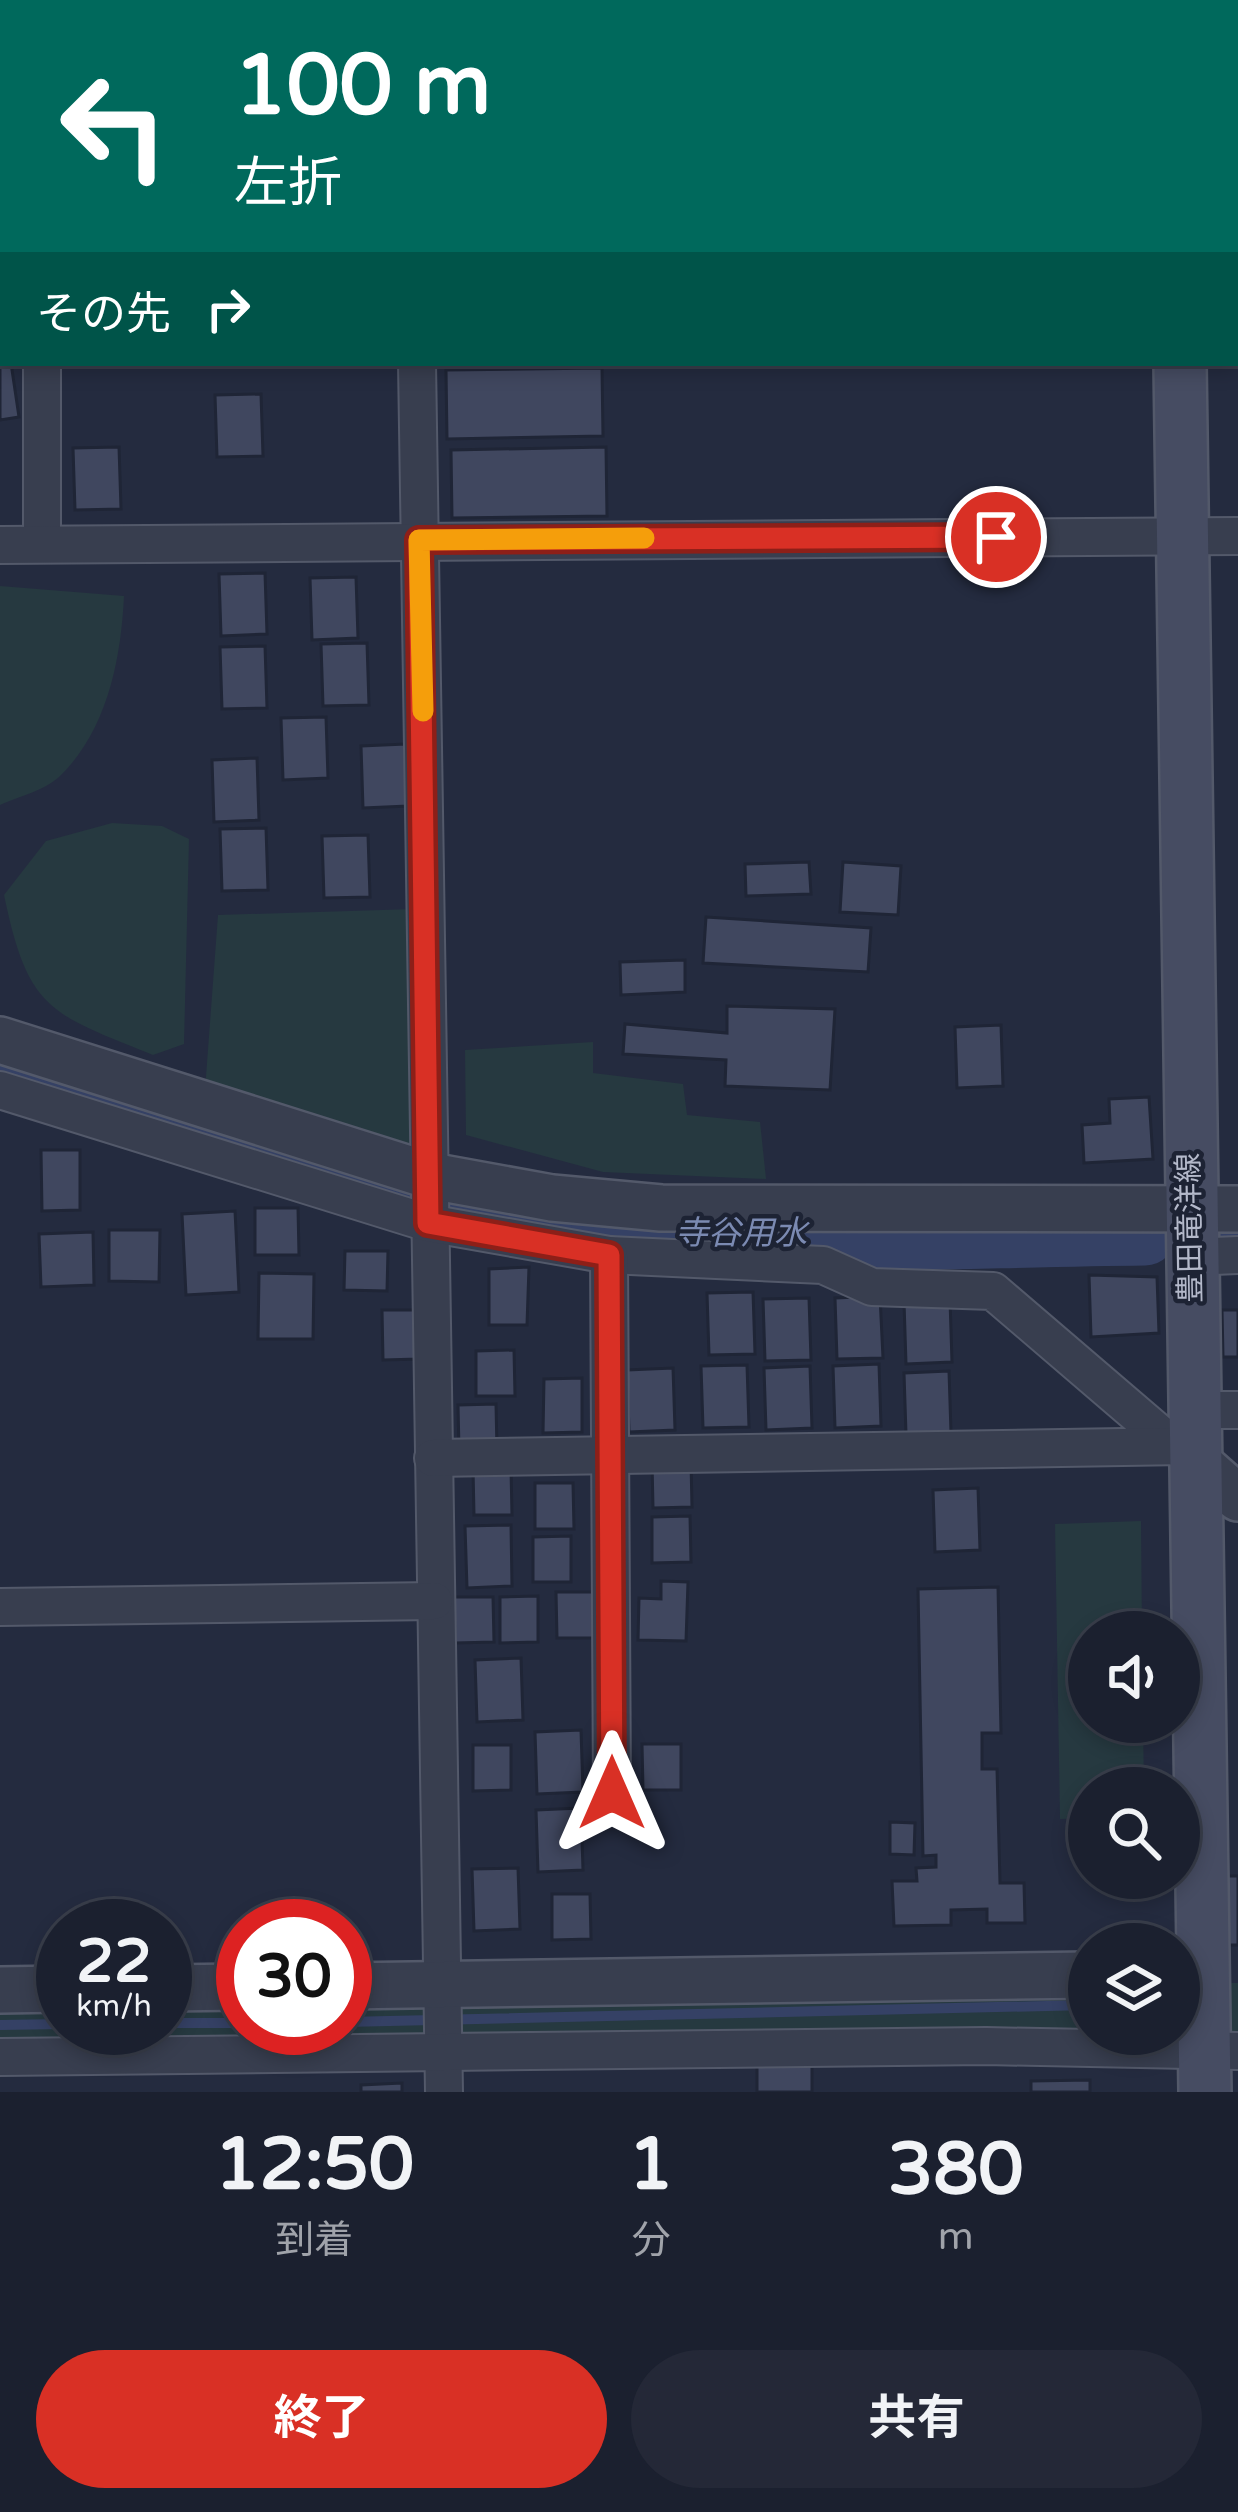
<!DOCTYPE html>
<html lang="ja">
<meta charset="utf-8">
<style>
:root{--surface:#1b202f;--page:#242837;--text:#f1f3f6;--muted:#a0a3aa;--line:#393e4b;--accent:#d93025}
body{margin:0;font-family:"Varela Round","Noto Sans JP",sans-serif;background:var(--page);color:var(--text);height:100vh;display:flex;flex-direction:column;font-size:45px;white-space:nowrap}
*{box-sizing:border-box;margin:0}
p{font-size:39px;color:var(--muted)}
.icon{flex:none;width:66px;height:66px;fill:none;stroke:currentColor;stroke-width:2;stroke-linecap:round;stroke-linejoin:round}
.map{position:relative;height:2092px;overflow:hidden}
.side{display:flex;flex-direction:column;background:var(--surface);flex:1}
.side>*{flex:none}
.banner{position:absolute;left:0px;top:0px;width:1239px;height:366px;box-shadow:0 6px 18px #0003,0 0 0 3px var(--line);background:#00695c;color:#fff;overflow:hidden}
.buttons{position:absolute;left:1068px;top:1611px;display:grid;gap:24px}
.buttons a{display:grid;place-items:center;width:132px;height:132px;border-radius:50%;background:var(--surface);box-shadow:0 6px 18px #0003,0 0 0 3px var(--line);font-size:60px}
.speed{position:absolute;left:36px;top:1899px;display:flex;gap:24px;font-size:60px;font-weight:700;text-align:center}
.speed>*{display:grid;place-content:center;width:156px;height:156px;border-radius:50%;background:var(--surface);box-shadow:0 6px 18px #0003,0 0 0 3px var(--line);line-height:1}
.speed small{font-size:30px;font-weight:400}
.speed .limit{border:18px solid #d22;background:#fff;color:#111}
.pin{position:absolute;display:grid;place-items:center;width:102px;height:102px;color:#fff;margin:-51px;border:6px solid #fff;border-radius:50%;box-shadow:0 3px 12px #0007}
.me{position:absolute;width:132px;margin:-66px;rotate:0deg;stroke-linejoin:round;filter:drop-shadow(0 0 9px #0008)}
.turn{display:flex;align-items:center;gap:42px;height:252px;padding:0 36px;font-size:54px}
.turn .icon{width:156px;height:156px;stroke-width:2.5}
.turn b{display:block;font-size:84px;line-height:102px}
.then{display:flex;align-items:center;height:114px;padding:0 36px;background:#0003;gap:24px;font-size:45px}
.eta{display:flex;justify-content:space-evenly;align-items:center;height:204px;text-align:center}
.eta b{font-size:72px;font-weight:700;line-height:84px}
.action{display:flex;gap:24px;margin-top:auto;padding:24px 36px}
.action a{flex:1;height:138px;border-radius:72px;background:var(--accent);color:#fff;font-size:48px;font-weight:700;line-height:138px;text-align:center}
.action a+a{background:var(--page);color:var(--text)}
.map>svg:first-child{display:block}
.green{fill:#263940}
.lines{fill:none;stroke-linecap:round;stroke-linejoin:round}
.stream{stroke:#354165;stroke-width:10}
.river{stroke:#354165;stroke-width:63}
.building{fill:#40475f;stroke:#1f2536;stroke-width:3}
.minor-casing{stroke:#53596a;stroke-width:40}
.tertiary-casing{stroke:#53596a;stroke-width:50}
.secondary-casing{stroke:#53596a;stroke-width:56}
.minor{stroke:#383e4f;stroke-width:36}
.tertiary{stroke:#383e4f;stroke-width:45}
.secondary{stroke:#464c62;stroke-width:51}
.route-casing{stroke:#8d1f18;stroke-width:30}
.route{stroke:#d93025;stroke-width:21}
.slow{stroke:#f59e0b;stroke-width:21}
.labels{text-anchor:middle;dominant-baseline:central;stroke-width:9;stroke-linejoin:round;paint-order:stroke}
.street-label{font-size:30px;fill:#b4b9ca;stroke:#1d2334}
.water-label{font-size:33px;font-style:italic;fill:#7b8ab2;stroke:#1d2334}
</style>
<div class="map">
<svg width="1238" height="2092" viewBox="0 0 1238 2092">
<rect width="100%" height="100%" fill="#242b3f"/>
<g class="green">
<path d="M0,586l124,10c-3,64 -17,135 -65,181 -14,13 -41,20 -59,28z"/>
<path d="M112,823l50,3 27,13 -5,205 -31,11c-104,-42 -125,-45 -149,-160l42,-54z"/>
<path d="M414,909l4,250 -213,-69 13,-175z"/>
<path d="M0,1040l573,160 665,6v47l-48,4 -558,-10 -150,-22 -482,-137z"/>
<path d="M593,1042v31l90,11 4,31 73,7 6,57 -163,-7 -137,-37 -1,-85z"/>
<path d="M1141,1521l1,111h-53v90h54l1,66h-55v30l-29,1 -5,-295z"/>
<path d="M1089,1983v51h90v-51h59v67l-1238,9v-69l63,-1v39h102v-40l78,-1v41h102v-43z"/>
</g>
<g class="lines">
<g class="stream">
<path d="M345,2022l744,-17"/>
<path d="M165,2023h78"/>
<path d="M0,2025l63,-1"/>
</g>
<g class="river">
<path d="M0,1071l507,150c210,31 427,15 638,13"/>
<path d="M1225,1233l13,-1"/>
</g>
</g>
<g class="building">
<path d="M0,298l3,65h8l8,54 -19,3z"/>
<path d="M602,368l1,68 -156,3 -1,-69z"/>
<path d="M261,394l2,62 -46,1 -2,-62z"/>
<path d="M119,447l2,62 -46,1 -2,-62z"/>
<path d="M606,447l1,69 -155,2 -1,-68z"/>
<path d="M265,573l2,61 -46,2 -2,-62z"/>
<path d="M356,577l2,61 -46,2 -2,-62z"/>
<path d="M367,643l2,62 -46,1 -2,-62z"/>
<path d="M265,646l2,62 -45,1 -2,-62z"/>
<path d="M326,717l2,61 -45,2 -2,-62z"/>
<path d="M406,744l2,62 -45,2 -2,-62z"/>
<path d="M257,758l2,62 -45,2 -2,-62z"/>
<path d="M266,828l2,62 -46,1 -2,-62z"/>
<path d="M368,835l2,62 -46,1 -2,-62z"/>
<path d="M809,862l2,32 -65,2 -1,-32z"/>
<path d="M843,862l58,4 -3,49 -58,-3z"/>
<path d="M706,917l165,11 -3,44 -165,-9z"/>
<path d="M685,960v32l-64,3 -1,-33z"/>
<path d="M727,1006l108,3 -5,81 -105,-4 1,-26 -103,-6 2,-30 102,9z"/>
<path d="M1001,1025l2,61 -46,2 -2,-61z"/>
<path d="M1149,1097l4,62 -69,4 -2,-38 28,-2 -1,-24z"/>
<path d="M41,1150h39v60l-38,1z"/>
<path d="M255,1208h43l1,47h-44z"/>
<path d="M235,1211l4,81 -53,3 -4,-81z"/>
<path d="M109,1230h51l-1,52 -50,-1z"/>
<path d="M93,1232l1,53 -53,2 -2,-53z"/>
<path d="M345,1251h43l-1,40 -43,-1z"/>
<path d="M529,1267l-2,58h-38v-56z"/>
<path d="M259,1273l55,1 -1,65h-55z"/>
<path d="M1089,1275l68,2 2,56 -68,4z"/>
<path d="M753,1292l2,62 -46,1 -2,-62z"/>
<path d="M880,1296l3,62 -46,1 -2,-61z"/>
<path d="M809,1298l2,62 -46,1 -2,-62z"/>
<path d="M950,1300l2,62 -46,2 -2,-62z"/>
<path d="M382,1310h36l1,49 -36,1z"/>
<path d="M1222,1310h16v47h-15z"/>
<path d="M514,1350l1,46h-39v-45z"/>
<path d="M879,1364l2,62 -46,2 -2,-62z"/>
<path d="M747,1365l2,62 -46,1 -2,-62z"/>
<path d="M810,1366l2,62 -46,2 -2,-62z"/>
<path d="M673,1368l2,62 -46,2 -2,-62z"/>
<path d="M949,1371l2,62 -45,1 -2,-61z"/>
<path d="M582,1378v54l-39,1 1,-54z"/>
<path d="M496,1404l1,46h-38l-1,-45z"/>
<path d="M652,1462h39l1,45 -39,1z"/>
<path d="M473,1469h38l1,46h-38z"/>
<path d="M535,1483h38l1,46h-39z"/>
<path d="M978,1488l2,62 -45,2 -2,-62z"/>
<path d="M690,1516l1,46 -39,1v-46z"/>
<path d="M511,1525l1,61 -45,2 -2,-62z"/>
<path d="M571,1536v46h-38v-45z"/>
<path d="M661,1581l27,1 -2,59 -48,-1 1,-42 22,1z"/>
<path d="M998,1587l3,146h-19v36h15l3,114h24l1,40h-38v-14l-36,1v15l-57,1 -2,-45h25l-1,-13 20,-1v-12l-13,1 -5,-267z"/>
<path d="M556,1592h38l1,46h-38z"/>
<path d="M538,1596v46l-38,1v-46z"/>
<path d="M454,1597h39l1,45 -39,1z"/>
<path d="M521,1658l2,62 -46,2 -2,-62z"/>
<path d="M581,1730l2,62 -46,2 -2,-62z"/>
<path d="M642,1744h39v46h-38z"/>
<path d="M473,1745h38v45l-38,1z"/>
<path d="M581,1808l2,62 -45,2 -2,-62z"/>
<path d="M890,1822l25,1 -1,32 -24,-1z"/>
<path d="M518,1868l2,61 -46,2 -2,-62z"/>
<path d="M1226,1876h12v69h-9z"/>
<path d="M552,1894h38l1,45 -39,1z"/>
<rect x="757" y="2062" width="55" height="30"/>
<path d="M1090,2080v12h-59v-11z"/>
<path d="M402,2083v9h-41v-7z"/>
</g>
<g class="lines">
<defs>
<g id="minor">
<path d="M41,0v3"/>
<path d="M412,0v3"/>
<path d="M0,145h3"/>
<path d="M417,363l27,1729"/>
<path d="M42,544v-181"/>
<path d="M0,545l1238,-9"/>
<path d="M0,1090l428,133 181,32 214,10 49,22 121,4 182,156"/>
<path d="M609,1255l3,538"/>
<path d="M1190,1257l48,-2"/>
<path d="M1193,1410h45"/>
<path d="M433,1458l752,-12"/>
<path d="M0,1607l434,-6"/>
<path d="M0,2057l986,-11 252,5"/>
</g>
<g id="tertiary">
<path d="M0,1040l431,136 121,22 109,10 577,1"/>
<path d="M1194,1459l44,39"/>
<path d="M345,1986l744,-11"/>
<path d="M165,1988l78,-1"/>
<path d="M0,1990l63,-1"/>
</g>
<g id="secondary">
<path d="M1177,0v3"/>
<path d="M1180,363l25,1729"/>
</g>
</defs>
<use href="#minor" class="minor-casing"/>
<use href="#tertiary" class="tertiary-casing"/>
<use href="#secondary" class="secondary-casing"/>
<use href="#minor" class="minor"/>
<use href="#tertiary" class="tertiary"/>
<use href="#secondary" class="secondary"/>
</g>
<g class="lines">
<defs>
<path id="route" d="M612,1793l-3,-538 -181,-32 -9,-683 577,-3"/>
</defs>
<use href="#route" class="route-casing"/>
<use href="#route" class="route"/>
<path class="slow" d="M423,711l-4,-171 225,-2"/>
</g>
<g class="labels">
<g class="street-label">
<text transform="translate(1190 1228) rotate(-91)">豊田竜洋線</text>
</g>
<g class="water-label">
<text x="741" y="1233">寺谷用水</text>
</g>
</g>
</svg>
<div class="buttons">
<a><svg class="icon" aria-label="sound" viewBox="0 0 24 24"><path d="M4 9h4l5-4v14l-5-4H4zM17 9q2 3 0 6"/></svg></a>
<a><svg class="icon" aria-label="search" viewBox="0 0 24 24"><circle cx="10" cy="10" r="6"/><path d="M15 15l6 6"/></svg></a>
<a><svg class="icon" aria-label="layers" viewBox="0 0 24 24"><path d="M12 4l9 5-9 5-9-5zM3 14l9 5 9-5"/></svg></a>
</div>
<div class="speed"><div>22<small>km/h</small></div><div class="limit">30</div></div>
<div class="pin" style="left:996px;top:537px;background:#d93025"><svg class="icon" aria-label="arrive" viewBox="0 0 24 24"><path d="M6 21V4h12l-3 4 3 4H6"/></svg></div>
<svg class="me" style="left:612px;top:1793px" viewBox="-20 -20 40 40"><path d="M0-17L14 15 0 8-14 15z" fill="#d93025" stroke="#fff" stroke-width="4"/></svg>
<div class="banner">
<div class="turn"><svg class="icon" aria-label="left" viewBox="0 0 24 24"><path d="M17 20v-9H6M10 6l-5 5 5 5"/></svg><div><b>100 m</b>左折</div></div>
<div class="then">その先<svg class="icon" aria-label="right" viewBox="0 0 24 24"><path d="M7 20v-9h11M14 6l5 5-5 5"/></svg></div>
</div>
</div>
<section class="side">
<div class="eta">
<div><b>12:50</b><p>到着</p></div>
<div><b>1</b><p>分</p></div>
<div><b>380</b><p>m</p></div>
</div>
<div class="action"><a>終了</a><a>共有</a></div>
</section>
